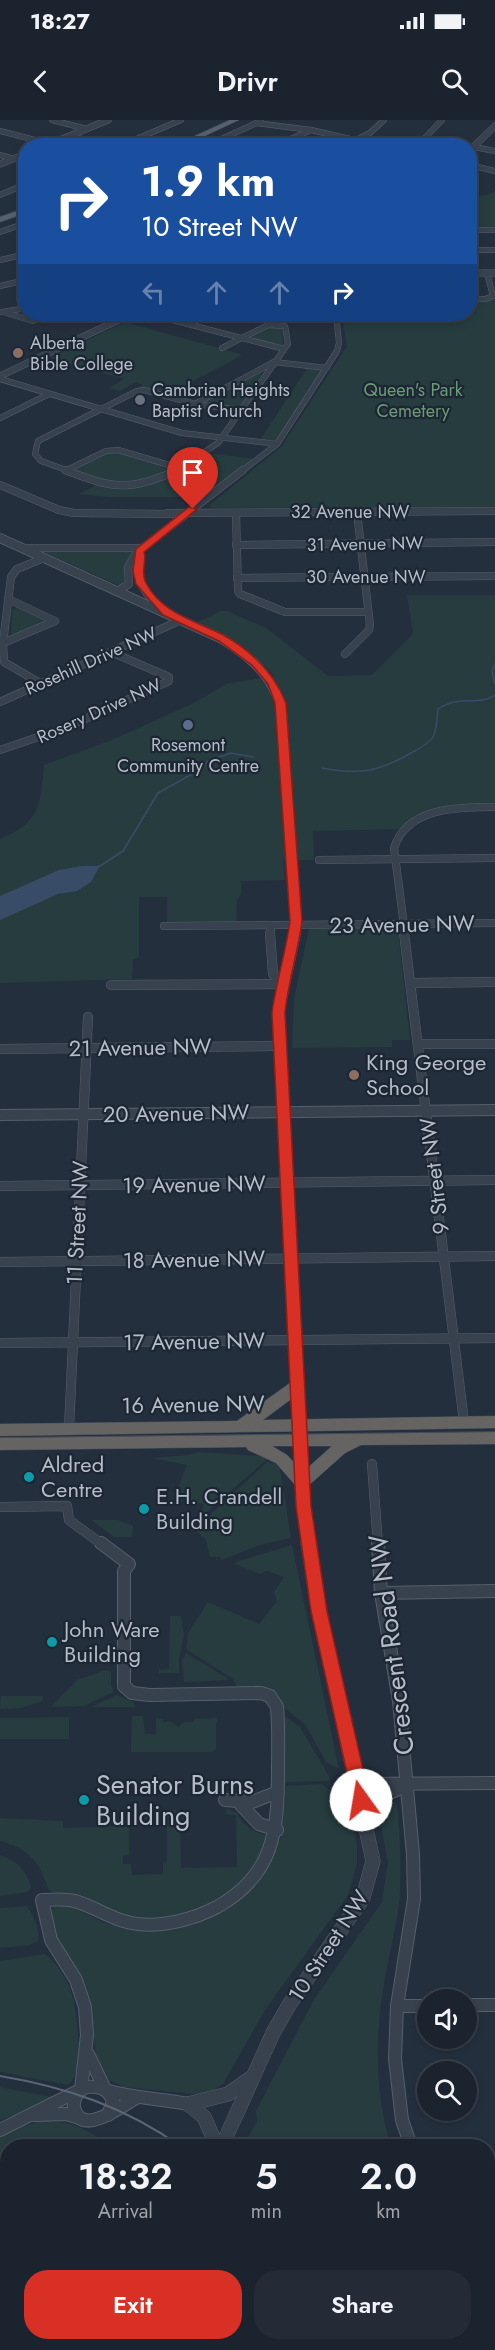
<!DOCTYPE html>
<style>
:root{--surface:#1b232e;--page:#242b36;--text:#f1f3f6;--muted:#a0a4aa;--line:#39404a;--accent:#d93025}
body{margin:0;font-family:Jost,sans-serif;background:var(--page);color:var(--text);height:100vh;display:flex;flex-direction:column;font-size:22px;white-space:nowrap}
*{box-sizing:border-box;margin:0}
p{font-size:20px;color:var(--muted)}
.icon{flex:none;width:33px;height:33px;fill:none;stroke:currentColor;stroke-width:2;stroke-linecap:round;stroke-linejoin:round}
.map{position:relative;flex:1;overflow:hidden}
.details{position:absolute;left:0px;top:2019px;width:495px;height:212px;display:flex;flex-direction:column;background:var(--surface);border-radius:24px 24px 0 0;box-shadow:0 3px 9px #0003,0 0 0 2px var(--line)}
.details>*{flex:none}
.hud{position:absolute;left:18px;top:18px;width:459px;height:183px;border-radius:24px;box-shadow:0 3px 9px #0003,0 0 0 2px var(--line);background:#1a4fa0;color:#fff;overflow:hidden}
.controls{position:absolute;left:417px;top:1869px;display:grid;gap:12px}
.controls a{display:grid;place-items:center;width:60px;height:60px;border-radius:50%;background:var(--surface);box-shadow:0 3px 9px #0003,0 0 0 2px var(--line);font-size:30px}
.pin{position:absolute;display:grid;place-items:center;width:51px;height:51px;color:#fff;margin:-62px -26px;border-radius:50% 50% 50% 0;rotate:-45deg;box-shadow:0 0 6px #0007}
.pin .icon{rotate:45deg}
.me{position:absolute;width:66px;margin:-33px;rotate:347deg;stroke-linejoin:round;filter:drop-shadow(0 0 4px #0008)}
.turn{display:flex;align-items:center;gap:21px;height:126px;padding:0 24px;font-size:27px}
.turn .icon{width:78px;height:78px;stroke-width:2.5}
.turn b{display:block;font-size:42px;line-height:51px}
.lanes{display:flex;align-items:center;height:57px;padding:0 24px;background:#0003;justify-content:center;gap:30px;direction:ltr}
.lanes .off{opacity:.35}
.eta{display:flex;justify-content:space-evenly;align-items:center;height:102px;text-align:center}
.eta b{font-size:36px;font-weight:600;line-height:42px}
.action{display:flex;gap:12px;margin-top:auto;padding:12px 24px}
.action a{flex:1;height:69px;border-radius:24px;background:var(--accent);color:#fff;font-size:24px;font-weight:600;line-height:69px;text-align:center}
.action a+a{background:var(--page);color:var(--text)}
.status{display:flex;justify-content:space-between;align-items:center;height:42px;padding:0 30px;background:var(--surface);direction:ltr}
.status svg{height:16px;fill:currentColor}
header{display:flex;justify-content:space-between;align-items:center;height:78px;padding:0 24px;background:var(--surface);font-size:27px;font-weight:600}
.map>svg:first-child{display:block}
.green{fill:#263c3f}
.water{fill:#394c67}
.lines{fill:none;stroke-linecap:round;stroke-linejoin:round}
.stream{stroke:#394c67;stroke-width:1.5}
.minor-far3-casing{stroke:#565f6c;stroke-width:6}
.minor-far2-casing{stroke:#565f6c;stroke-width:8}
.minor-far1-casing{stroke:#565f6c;stroke-width:10}
.minor-casing{stroke:#565f6c;stroke-width:14}
.tertiary-far3-casing{stroke:#565f6c;stroke-width:7}
.tertiary-far2-casing{stroke:#565f6c;stroke-width:10}
.tertiary-far1-casing{stroke:#565f6c;stroke-width:12}
.tertiary-casing{stroke:#565f6c;stroke-width:15}
.primary-casing{stroke:#414a57;stroke-width:1}
.trunk-casing{stroke:#434c59;stroke-width:1}
.minor-far3{stroke:#38414e;stroke-width:5}
.minor-far2{stroke:#38414e;stroke-width:7}
.minor-far1{stroke:#38414e;stroke-width:9}
.minor{stroke:#38414e;stroke-width:12}
.tertiary-far3{stroke:#38414e;stroke-width:6}
.tertiary-far2{stroke:#38414e;stroke-width:8}
.tertiary-far1{stroke:#38414e;stroke-width:10}
.tertiary{stroke:#38414e;stroke-width:14}
.primary{fill:#56606e;fill-rule:evenodd}
.trunk{fill:#656462;fill-rule:evenodd}
.tram{stroke:#5a6575;stroke-width:2}
.route{fill:#d93025;stroke:#8d1f18;stroke-width:1.5}
.education-dot{fill:#8d6e63;stroke:#1d2633;stroke-width:2}
.worship-dot{fill:#6b7280;stroke:#1d2633;stroke-width:2}
.service-dot{fill:#5c6f8a;stroke:#1d2633;stroke-width:2}
.culture-dot{fill:#0f9aa8;stroke:#1d2633;stroke-width:2}
.labels{text-anchor:middle;dominant-baseline:central;stroke-width:4.5;stroke-linejoin:round;paint-order:stroke}
.far-poi-label{font-size:18px;fill:#b4bcc9;stroke:#1d2633;text-anchor:start}
.far-park-label{font-size:18px;fill:#6b9a76;stroke:#1d2633}
.far-street-label{font-size:18px;fill:#b4bcc9;stroke:#1d2633}
.street-label{font-size:22px;fill:#b4bcc9;stroke:#1d2633}
.poi-label{font-size:22px;fill:#b4bcc9;stroke:#1d2633;text-anchor:start}
.near-street-label{font-size:27px;fill:#b4bcc9;stroke:#1d2633}
.near-poi-label{font-size:27px;fill:#b4bcc9;stroke:#1d2633;text-anchor:start}
</style>
<div class="status"><b>18:27</b><svg viewBox="0 0 49 12"><path d="M0 12V9h3v3zM5 12V6h3v6zM10 12V3h3v9zM15 12V0h3v12zM26 1h20v11H26zM47 4h2v5h-2z"/></svg></div>
<header><svg class="icon" aria-label="back" viewBox="0 0 24 24"><path d="M15 5l-7 7 7 7"/></svg>Drivr<svg class="icon" aria-label="search" viewBox="0 0 24 24"><circle cx="10" cy="10" r="6"/><path d="M15 15l6 6"/></svg></header>
<div class="map">
<svg width="495" height="2230" viewBox="0 0 495 2230">
<rect width="100%" height="100%" fill="#242f3e"/>
<g class="green">
<path d="M495,71v38h-25v-33l18,-1z"/>
<path d="M495,179v208l-282,1 -4,-2 73,-60 65,-100 -5,-32h128v-13z"/>
<path d="M125,202l115,32 1,2 -73,38 -30,-6 5,-3 -7,-3 -16,9 -11,-3 15,-9 -74,-21z"/>
<path d="M266,207l16,1 1,18 -34,-8z"/>
<path d="M308,247l14,3 -45,70h-17z"/>
<path d="M264,250l-24,37 -37,-3v-2z"/>
<path d="M120,332l51,16v3c-44,16 -51,15 -95,1v-3l32,-16z"/>
<path d="M209,333l46,6 -52,38h-95l-29,-3 17,-9 18,3 29,-2 42,-15z"/>
<path d="M128,430l4,2 -7,15 1,15 -6,4 -79,-35z"/>
<path d="M407,475h88v210h-19l-68,18 -9,6 -86,2 1,29h-31l2,20 -44,1v14l-4,5 -1,22h-69v-25h-28v60l-6,3 -1,19 -132,4v-144c41,-17 40,-34 44,-74l68,-25 84,-38 30,-18 48,-8c-20,-25 -49,-39 -78,-53l25,-12h6l39,17 62,48 44,-1 41,-41z"/>
<path d="M18,487l29,13v2l-34,13 -2,-2 1,-23z"/>
<path d="M312,808h82l4,2 12,110h-18v7l-100,1 2,-49 15,-70z"/>
<path d="M198,1332l60,4 7,1 1,3 -69,61 7,-17 -30,-6 13,-33 -36,-7 38,-3z"/>
<path d="M267,1342l5,2 3,-2 5,7 11,69 -31,7 -38,15 -2,-3h-10l-4,-17 -9,-8 4,-9z"/>
<path d="M91,1400h27l15,6 -1,11h-18z"/>
<path d="M292,1425l47,224 -13,-7 -21,-38 -21,-16 -6,-11 -10,-7 -30,-1 -5,-10 -47,-30 2,-16 20,-31 51,22 18,-23 -3,-9 10,-15 -17,-6 -7,3 -27,-11z"/>
<path d="M170,1496h11l3,20 -5,22v15h-20v-3l10,-1z"/>
<path d="M186,1533l41,25 1,2 -44,2 -2,-22z"/>
<path d="M106,1550l5,1v14l3,7 -31,14 -32,1 26,-27z"/>
<path d="M117,1575l16,7 2,5h-44z"/>
<path d="M1,1576h42l-1,5 -21,7 -21,1z"/>
<path d="M283,1595l17,12 30,51 -1,3 -44,1z"/>
<path d="M132,1596h11l2,18h11v-16l7,1v3h9l6,5 6,-5h10v-3l22,-1 2,3 -2,2v26l-5,3h-80z"/>
<path d="M69,1597v22h-69v-21z"/>
<path d="M322,1664l19,14 4,17 6,2 6,28v19l-9,31 -83,115 -42,74 -13,8 -15,2 -71,-7 -15,-7 -10,-18h-2l-10,-73 -7,-15 -24,-37 -7,-25 7,-7h12l37,18 22,5 11,1 44,-5 85,-57 14,-31 5,-50z"/>
<path d="M388,1679l9,5c3,33 5,67 2,101 -3,24 -10,49 -14,73 -10,55 -11,114 6,168h-148l14,-25 -1,-10 57,-110 69,-99 6,-41 -10,-50 3,-9z"/>
<path d="M227,1689l10,4c8,15 16,18 31,23 -2,7 -3,15 -6,22 -19,38 -85,69 -127,61 -17,-3 -35,-13 -52,-19 -10,-4 -26,-4 -34,-10 -10,-28 -19,-41 -49,-49v-23l63,3v7l66,-2v29l-6,1v8h8l1,11 31,-1v-11l4,-1v-52h21l-8,5 1,53 56,-1 -1,-52 -10,-1z"/>
<path d="M0,1735c16,5 27,16 31,32l-3,5 -28,4z"/>
<path d="M26,1786c7,6 14,23 12,35l-8,4 -30,3v-40z"/>
<path d="M45,1834c9,7 18,19 24,32 8,18 13,69 7,88 -2,4 -5,8 -8,11l-68,-13v-111z"/>
<path d="M0,1967l52,10 -8,3 1,4 -45,16z"/>
<path d="M49,1998l1,4c21,-2 38,9 55,20l3,-3 11,7h-111l-1,71 -7,-1v-79l14,-8z"/>
<path d="M488,2200l7,9v21h-278v-7h271z"/>
<path d="M23,2223h155v7h-156z"/>
</g>
<path class="water" d="M82,746h18l-9,16 -14,9 -19,3 -58,26v-24l59,-26z"/>
<g class="lines">
<g class="stream">
<path d="M495,544l-3,7 3,13"/>
<path d="M322,648c37,7 56,4 89,-15 7,-4 18,-9 22,-16 4,-8 4,-20 5,-28 22,-15 39,-2 57,-14"/>
<path d="M100,746l23,-15 35,-58 36,-20 14,-12 23,-8 22,4"/>
</g>
<defs>
<g id="minor-far3">
<path d="M52,0l35,9"/>
<path d="M256,3l55,7 70,16"/>
<path d="M0,11l50,13"/>
<path d="M70,16l40,10"/>
<path d="M120,26l61,-26"/>
<path d="M206,26l55,-25"/>
<path d="M275,26l36,-16"/>
<path d="M344,26l26,-13 14,-13"/>
<path d="M411,26l13,-7 18,-19"/>
<path d="M474,27l21,4"/>
<path d="M0,35l14,4"/>
<path d="M470,45l25,6"/>
<path d="M0,75l26,-11"/>
<path d="M470,110h25"/>
<path d="M0,112l26,-9"/>
<path d="M470,130h25"/>
<path d="M0,140l26,-6"/>
<path d="M0,166l26,-6"/>
<path d="M470,179h15l8,-3 -6,-23"/>
<path d="M2,192l24,-4"/>
<path d="M3,192l30,9 16,-7"/>
<path d="M149,194l135,35"/>
<path d="M189,204l22,-10"/>
<path d="M222,228l46,-23 17,1 3,18 -47,66"/>
<path d="M0,259l182,54 95,11"/>
<path d="M195,284l79,-42 53,6"/>
<path d="M0,298l49,-24"/>
<path d="M67,350l39,-19 12,-1 65,19"/>
<path d="M69,351l-28,-10 -6,-7 3,-13 99,-50 7,-1 51,14 46,6"/>
<path d="M175,351l43,-28 23,-33"/>
<path d="M242,351l35,-27 60,-93 2,-8 -3,-29"/>
</g>
<g id="minor-far2">
<path d="M65,350c52,20 62,21 114,0"/>
<path d="M0,365l59,25 15,3 98,1"/>
<path d="M168,393l327,-2"/>
<path d="M236,393l2,78 2,3 45,18h83"/>
<path d="M236,425l259,-3"/>
<path d="M23,428h119"/>
<path d="M139,431l1,31 7,12 19,19"/>
<path d="M237,458l258,-2"/>
<path d="M117,471l12,-7 -1,-17 8,-14 107,-83"/>
<path d="M3,523l52,-22 -47,-22"/>
<path d="M345,534l24,-24 1,-5 -13,-113"/>
<path d="M40,563l-36,-21 -1,-19 8,-66 6,-8 27,-11"/>
<path d="M0,582l181,-82"/>
<path d="M0,630l65,-22 104,-47v-4l-58,-25"/>
<path d="M319,740l176,-2"/>
<path d="M270,805l1,9"/>
<path d="M164,806l331,-3"/>
<path d="M405,814l-11,-86c13,-41 64,-41 101,-41"/>
</g>
<g id="minor-far1">
<path d="M270,813l3,41 9,10"/>
<path d="M404,813l60,489"/>
<path d="M411,863l84,-1"/>
<path d="M111,865l171,-1"/>
<path d="M418,924h77"/>
<path d="M0,929l280,-3"/>
<path d="M0,1066l495,-6"/>
<path d="M0,1142l495,-6"/>
<path d="M0,1223l495,-5"/>
<path d="M69,1309l19,-412"/>
<path d="M372,1344l6,81"/>
<path d="M0,1387l67,-1 2,14 34,25"/>
</g>
<g id="minor">
<path d="M378,1423l3,50 18,108 14,153 1,45 -17,107 -2,53 7,61 9,26"/>
<path d="M381,1473l114,-2"/>
<path d="M357,1664l138,-1"/>
<path d="M225,1680l27,2 26,-10"/>
<path d="M241,1685l18,19 18,6"/>
<path d="M365,1697l10,-18 33,-14"/>
<path d="M466,1885h29"/>
<path d="M397,1886h31"/>
<path d="M88,1934l17,35"/>
<path d="M81,1970l6,-55 -2,-28 -9,-27 -25,-40 -9,-40c12,0 24,-2 36,2 21,7 38,20 60,22 26,3 56,-5 79,-17 57,-32 61,-76 61,-136 0,-21 1,-43 -1,-64l-7,-11 -9,-3 -111,2 -18,-2 -8,-7v-115l5,-7 -28,-21"/>
<path d="M108,1971c27,7 53,8 80,13"/>
<path d="M77,1974c-3,7 -5,11 -1,19 10,21 47,-8 60,-15"/>
<path d="M34,1995l32,-1 14,4"/>
<path d="M0,2010l86,-43c13,-1 22,1 27,14l-5,14"/>
<path d="M488,2172l7,10"/>
</g>
<g id="tertiary-far3">
<path d="M45,26l63,-26"/>
<path d="M470,30l25,-24"/>
<path d="M0,44l26,-10"/>
<path d="M470,153h25"/>
<path d="M0,256l131,-62"/>
</g>
<path id="tertiary-far2" d="M0,418l222,101c29,18 51,37 60,71l14,211 -1,13"/>
<g id="tertiary-far1">
<path d="M295,813l-17,80 18,369 12,163"/>
<path d="M0,995l495,-5"/>
</g>
<g id="tertiary">
<path d="M188,1984l40,-10 23,-16"/>
<path d="M188,1984l16,13 13,29"/>
<path d="M222,2026l51,-113 16,-28 74,-107 10,-37 -54,-250 -11,-68"/>
<path d="M198,2223v7"/>
</g>
<g id="primary">
<path d="M230,0h9l-56,26h-10z"/>
<path d="M26,88v5l-26,9v-5z"/>
</g>
<g id="trunk">
<path d="M296,1262l6,1 2,4 -2,4 -39,29 232,-4v12l-495,8v-12l237,-3 53,-38z"/>
<path d="M495,1312v12l-134,1 -16,8 -37,33h-12l-20,-23 -28,-13 -2,-3 -246,3v-12zM272,1326h60l-29,26 -16,-17z"/>
</g>
</defs>
<use href="#minor-far3" class="minor-far3-casing"/>
<use href="#minor-far2" class="minor-far2-casing"/>
<use href="#minor-far1" class="minor-far1-casing"/>
<use href="#minor" class="minor-casing"/>
<use href="#tertiary-far3" class="tertiary-far3-casing"/>
<use href="#tertiary-far2" class="tertiary-far2-casing"/>
<use href="#tertiary-far1" class="tertiary-far1-casing"/>
<use href="#tertiary" class="tertiary-casing"/>
<use href="#primary" class="primary-casing"/>
<use href="#trunk" class="trunk-casing"/>
<use href="#minor-far3" class="minor-far3"/>
<use href="#minor-far2" class="minor-far2"/>
<use href="#minor-far1" class="minor-far1"/>
<use href="#minor" class="minor"/>
<use href="#tertiary-far3" class="tertiary-far3"/>
<use href="#tertiary-far2" class="tertiary-far2"/>
<use href="#tertiary-far1" class="tertiary-far1"/>
<use href="#tertiary" class="tertiary"/>
<use href="#primary" class="primary"/>
<use href="#trunk" class="trunk"/>
<g class="tram">
<path d="M0,1956c66,11 125,31 180,70"/>
<path d="M297,2223l2,7"/>
</g>
</g>
<path class="route" d="M189,387l8,2 -53,43c3,10 -4,20 2,31 16,31 51,38 79,53 28,16 49,37 61,67l16,218c-4,31 -14,61 -17,92l26,493 16,105 43,189 -3,5 -6,2 -6,-2 -2,-5 -42,-189 -15,-105 -24,-493c4,-31 14,-61 18,-92l-15,-218 -7,-19 -16,-19 -33,-24 -56,-26 -27,-31 -3,-13 3,-22z"/>
<g class="education-dot">
<circle cx="18" cy="233" r="6"/>
<circle cx="354" cy="955" r="6"/>
</g>
<circle class="worship-dot" cx="140" cy="280" r="6"/>
<circle class="service-dot" cx="188" cy="605" r="6"/>
<g class="culture-dot">
<circle cx="29" cy="1357" r="6"/>
<circle cx="144" cy="1389" r="6"/>
<circle cx="52" cy="1522" r="6"/>
<circle cx="84" cy="1680" r="6"/>
</g>
<g class="labels">
<g class="far-poi-label">
<text x="30" y="223">Alberta<tspan x="30" dy="21">Bible College</tspan></text>
<text x="152" y="270">Cambrian Heights<tspan x="152" dy="21">Baptist Church</tspan></text>
<text x="188" y="625" text-anchor="middle">Rosemont<tspan x="188" dy="21">Community Centre</tspan></text>
</g>
<g class="far-park-label">
<text x="413" y="270">Queen's Park<tspan x="413" dy="21">Cemetery</tspan></text>
</g>
<g class="far-street-label">
<text x="350" y="392">32 Avenue NW</text>
<text transform="translate(365 424) rotate(-1)">31 Avenue NW</text>
<text x="366" y="457">30 Avenue NW</text>
<text transform="translate(91 541) rotate(-24)">Rosehill Drive NW</text>
<text transform="translate(99 591) rotate(-24)">Rosery Drive NW</text>
</g>
<g class="street-label">
<text transform="translate(402 804) rotate(-1)">23 Avenue NW</text>
<text transform="translate(140 927) rotate(-1)">21 Avenue NW</text>
<text transform="translate(176 993) rotate(-1)">20 Avenue NW</text>
<text transform="translate(434 1056) rotate(-97)">9 Street NW</text>
<text transform="translate(194 1064) rotate(-1)">19 Avenue NW</text>
<text transform="translate(77 1103) rotate(-87)">11 Street NW</text>
<text transform="translate(194 1139) rotate(-1)">18 Avenue NW</text>
<text transform="translate(194 1221) rotate(-1)">17 Avenue NW</text>
<text transform="translate(193 1284) rotate(-1)">16 Avenue NW</text>
<text transform="translate(328 1826) rotate(-57)">10 Street NW</text>
</g>
<g class="poi-label">
<text x="366" y="942">King George<tspan x="366" dy="25">School</tspan></text>
<text x="41" y="1344">Aldred<tspan x="41" dy="25">Centre</tspan></text>
<text x="156" y="1376">E.H. Crandell<tspan x="156" dy="25">Building</tspan></text>
<text x="64" y="1509">John Ware<tspan x="64" dy="25">Building</tspan></text>
</g>
<g class="near-street-label">
<text transform="translate(391 1525) rotate(-97)">Crescent Road NW</text>
</g>
<g class="near-poi-label">
<text x="96" y="1664">Senator Burns<tspan x="96" dy="31">Building</tspan></text>
</g>
</g>
</svg>
<div class="controls">
<a><svg class="icon" aria-label="sound" viewBox="0 0 24 24"><path d="M4 9h4l5-4v14l-5-4H4zM17 9q2 3 0 6"/></svg></a>
<a><svg class="icon" aria-label="search" viewBox="0 0 24 24"><circle cx="10" cy="10" r="6"/><path d="M15 15l6 6"/></svg></a>
</div>
<div class="pin" style="left:193px;top:389px;background:#d93025"><svg class="icon" aria-label="arrive" viewBox="0 0 24 24"><path d="M6 21V4h12l-3 4 3 4H6"/></svg></div>
<svg class="me" style="left:361px;top:1680px" viewBox="-20 -20 40 40"><circle r="19" fill="#fff"/><path d="M0-13L10 11 0 6-10 11z" fill="#d93025"/></svg>
<div class="hud">
<div class="turn"><svg class="icon" aria-label="right" viewBox="0 0 24 24"><path d="M7 20v-9h11M14 6l5 5-5 5"/></svg><div><b>1.9 km</b>10 Street NW</div></div>
<div class="lanes"><svg class="icon off" aria-label="left" viewBox="0 0 24 24"><path d="M17 20v-9H6M10 6l-5 5 5 5"/></svg><svg class="icon off" aria-label="ahead" viewBox="0 0 24 24"><path d="M12 20V5M6 11l6-6 6 6"/></svg><svg class="icon off" aria-label="ahead" viewBox="0 0 24 24"><path d="M12 20V5M6 11l6-6 6 6"/></svg><svg class="icon" aria-label="right" viewBox="0 0 24 24"><path d="M7 20v-9h11M14 6l5 5-5 5"/></svg></div>
</div>
<section class="details">
<div class="eta">
<div><b>18:32</b><p>Arrival</p></div>
<div><b>5</b><p>min</p></div>
<div><b>2.0</b><p>km</p></div>
</div>
<div class="action"><a>Exit</a><a>Share</a></div>
</section>
</div>
